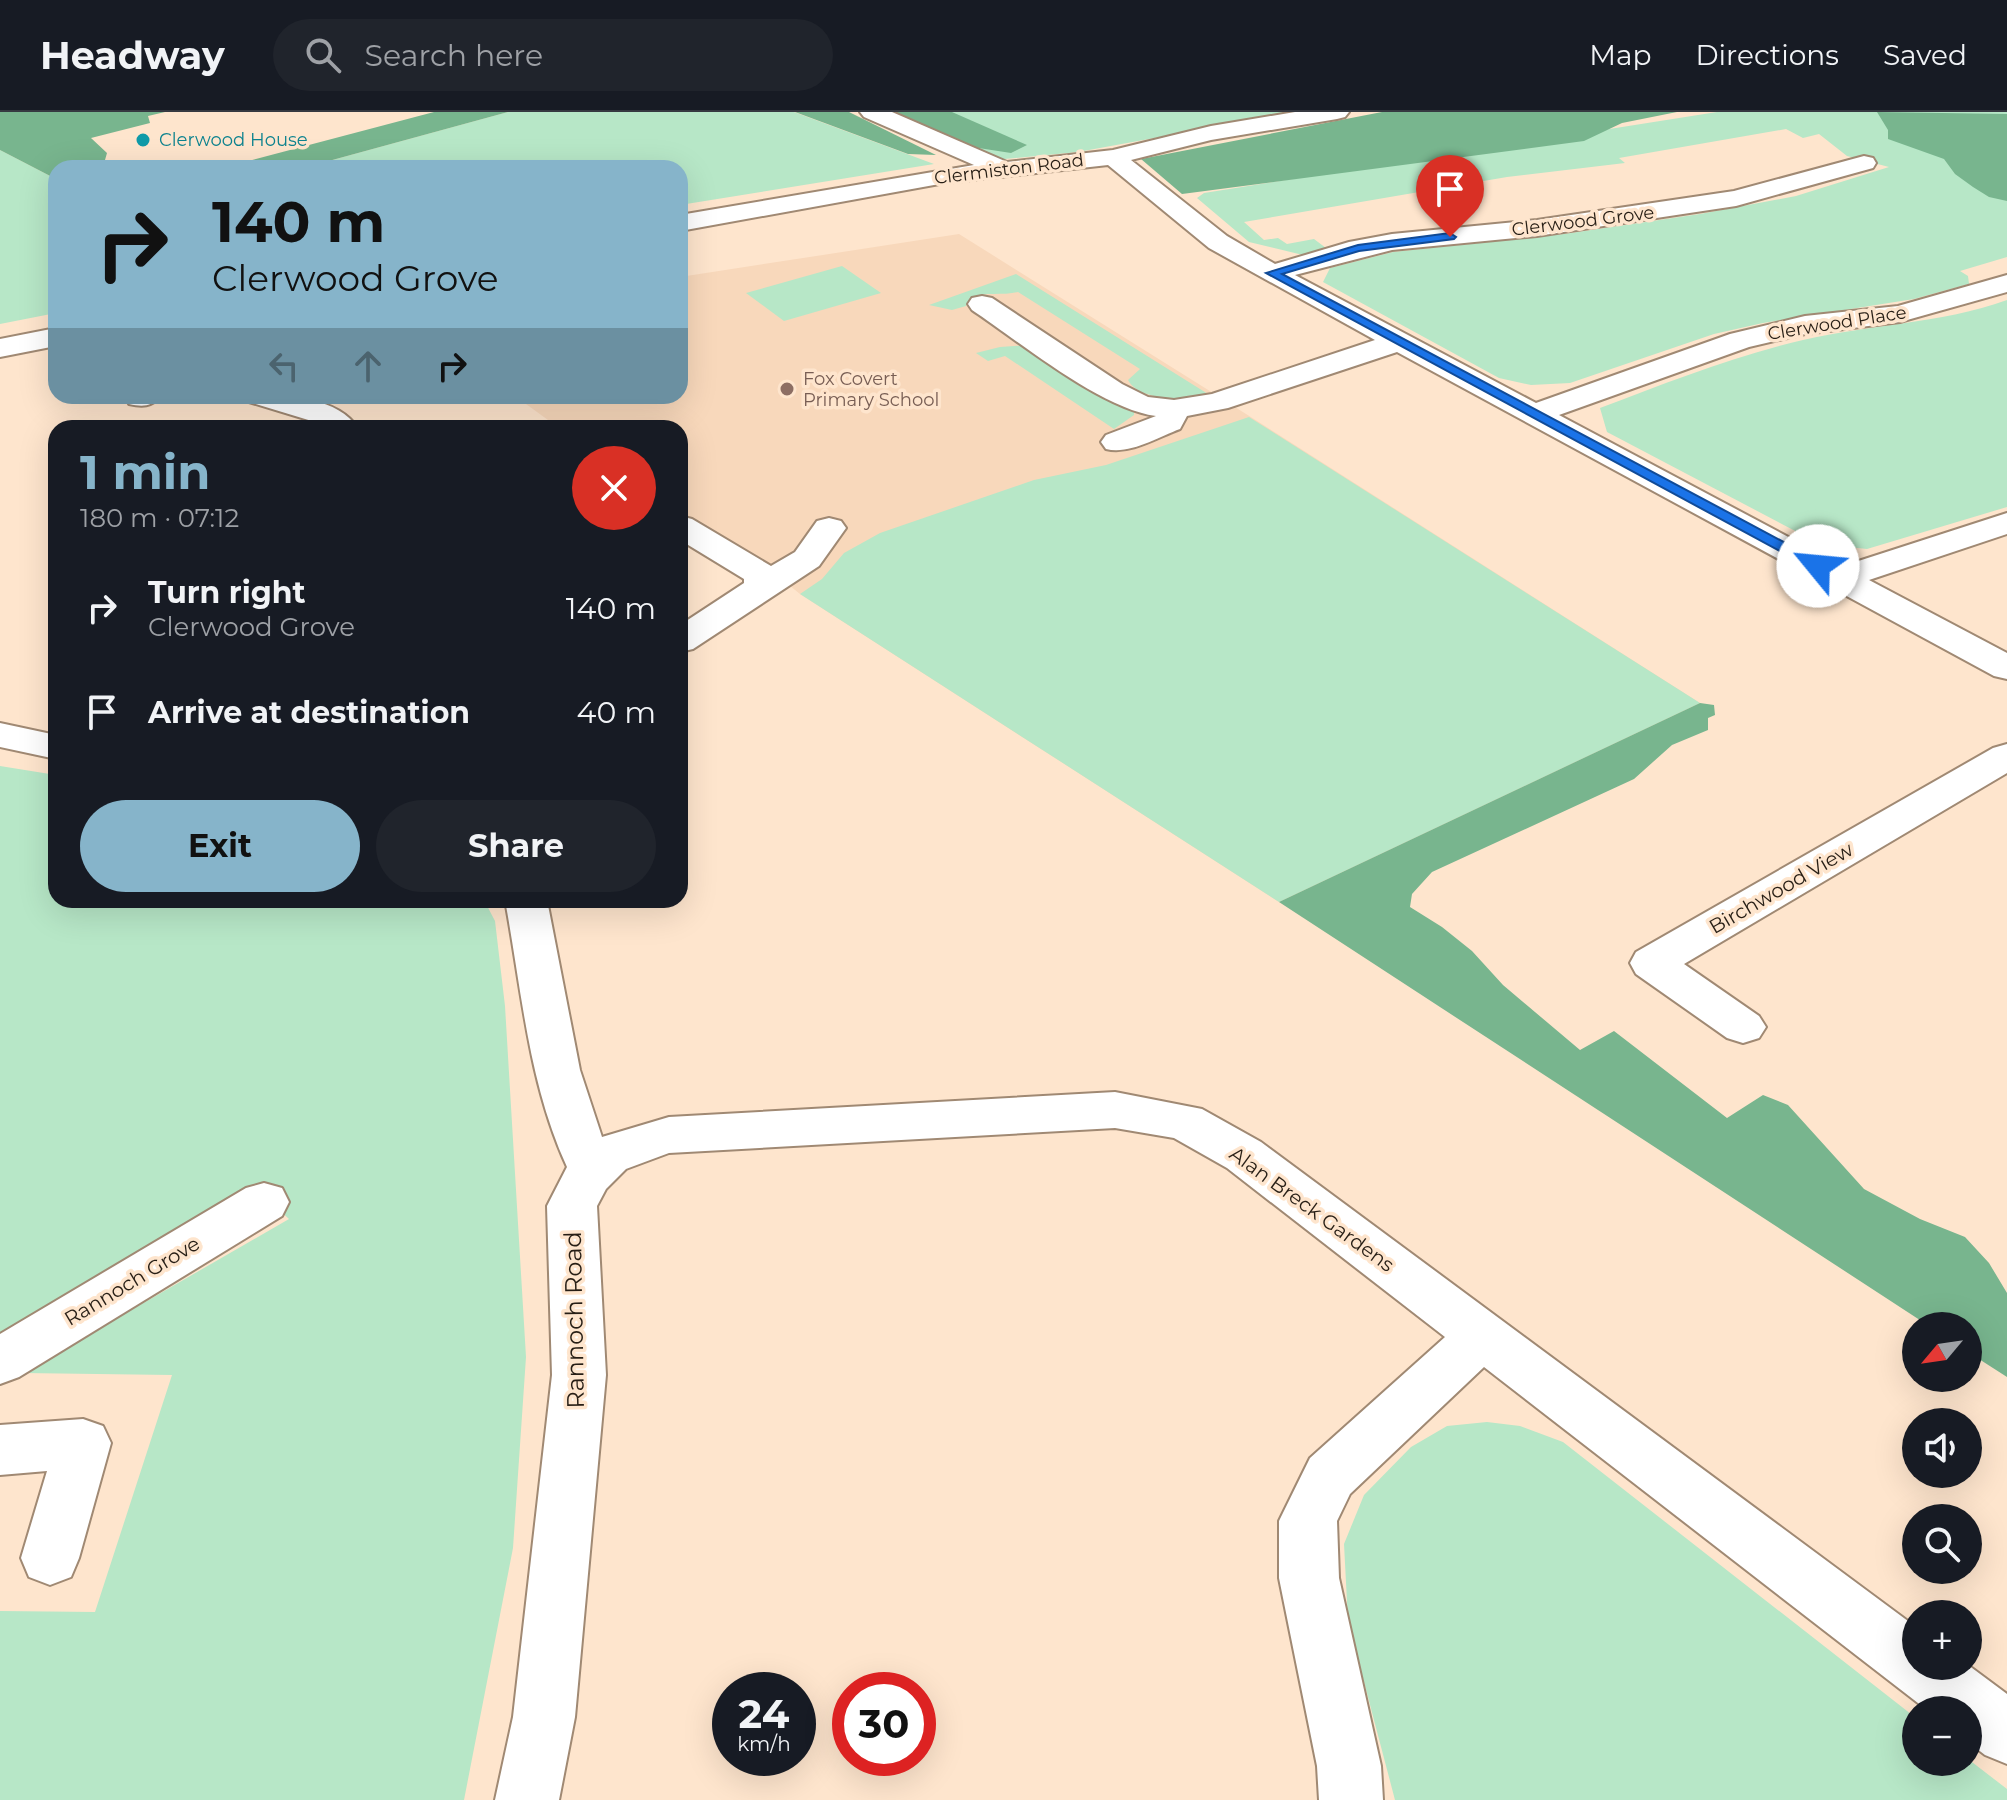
<!DOCTYPE html>
<meta charset="utf-8">
<style>
:root{--surface:#171b24;--page:#20242c;--text:#f1f3f6;--muted:#9ea1a6;--line:#363941;--accent:#86b4ca}
body{margin:0;font-family:Montserrat,sans-serif;background:var(--page);color:var(--text);height:100vh;display:flex;flex-direction:column;font-size:30px;white-space:nowrap}
*{box-sizing:border-box;margin:0}
p{font-size:26px;color:var(--muted)}
.icon{flex:none;width:44px;height:44px;fill:none;stroke:currentColor;stroke-width:2;stroke-linecap:round;stroke-linejoin:round}
.map{position:relative;flex:1;overflow:hidden}
.details{position:absolute;left:48px;top:308px;width:640px;height:488px;display:flex;flex-direction:column;background:var(--surface);border-radius:24px;box-shadow:0 8px 32px #0002}
.details>*{flex:none}
.banner{position:absolute;left:48px;top:48px;width:640px;height:244px;border-radius:24px;box-shadow:0 8px 32px #0002;background:#86b4ca;color:#111;overflow:hidden}
.needle{width:52px;rotate:241deg}
.controls{position:absolute;left:1902px;top:1200px;display:grid;gap:16px}
.controls a{display:grid;place-items:center;width:80px;height:80px;border-radius:50%;background:var(--surface);box-shadow:0 8px 32px #0002;font-size:40px}
.speed{position:absolute;left:712px;top:1560px;display:flex;gap:16px;font-size:40px;font-weight:700;text-align:center}
.speed>*{display:grid;place-content:center;width:104px;height:104px;border-radius:50%;background:var(--surface);box-shadow:0 8px 32px #0002;line-height:1}
.speed small{font-size:20px;font-weight:400}
.speed .limit{border:12px solid #d22;background:#fff;color:#111}
.pin{position:absolute;display:grid;place-items:center;width:68px;height:68px;color:#fff;margin:-82px -34px;border-radius:50% 50% 50% 0;rotate:-45deg;box-shadow:0 0 8px #0007}
.pin .icon{rotate:45deg}
.me{position:absolute;width:88px;margin:-44px;rotate:298deg;stroke-linejoin:round;filter:drop-shadow(0 0 6px #0008)}
.turn{display:flex;align-items:center;gap:28px;height:168px;padding:0 32px;font-size:36px}
.turn .icon{width:104px;height:104px;stroke-width:2.5}
.turn b{display:block;font-size:56px;line-height:68px}
.lanes{display:flex;align-items:center;height:76px;padding:0 32px;background:#0003;justify-content:center;gap:40px;direction:ltr}
.lanes .off{opacity:.35}
.round{display:grid;place-items:center;flex:none;width:84px;height:84px;border-radius:42px;background:var(--page)}
.head{display:flex;align-items:center;justify-content:space-between;height:136px;padding:0 32px}
h1{font-size:48px;font-weight:700;line-height:60px;color:var(--accent)}
.action{display:flex;gap:16px;margin-top:auto;padding:16px 32px}
.action a{flex:1;height:92px;border-radius:48px;background:var(--accent);color:#111;font-size:32px;font-weight:700;line-height:92px;text-align:center}
.action a+a{background:var(--page);color:var(--text)}
ul{padding:0;list-style:none}
li{display:flex;align-items:center;gap:24px;height:104px;padding:0 32px}
li div{flex:1}
li b{display:block;font-size:30px}
li em{font-style:normal}
header{display:flex;align-items:center;gap:48px;box-sizing:border-box;height:112px;padding:0 40px;background:var(--surface);border-bottom:2px solid var(--line)}
header strong{font-size:38px}
nav{display:flex;gap:44px;margin-inline-start:auto;font-size:28px}
.search{width:560px;height:72px;background:var(--page);display:flex;align-items:center;gap:20px;box-sizing:border-box;padding:0 28px;border-radius:44px;color:var(--muted);font-size:30px}
.map>svg:first-child{display:block}
.built{fill:#f8d8bb}
.green{fill:#b7e7c7}
.forest{fill:#78b58e}
.lines{fill:none;stroke-linecap:round;stroke-linejoin:round}
.minor-casing{stroke:#a08973;stroke-width:4}
.minor{fill:#fff;fill-rule:evenodd}
.route{fill:#1a73e8;stroke:#114b97;stroke-width:2}
.culture-dot{fill:#0f9aa8;stroke:#fee5cd;stroke-width:3}
.education-dot{fill:#8d6e63;stroke:#fee5cd;stroke-width:3}
.labels{text-anchor:middle;dominant-baseline:central;stroke-width:7;stroke-linejoin:round;paint-order:stroke}
.far-culture-label{font-size:18px;fill:#0d838f;stroke:#fee5cd;text-anchor:start}
.far-street-label{font-size:18px;fill:#271e15;stroke:#fee5cd}
.far-education-label{font-size:18px;fill:#785e54;stroke:#fee5cd;text-anchor:start}
.street-label{font-size:20px;fill:#271e15;stroke:#fee5cd}
.near-street-label{font-size:24px;fill:#271e15;stroke:#fee5cd}
</style>
<header>
<strong>Headway</strong>
<div class="search"><svg class="icon" aria-label="search" viewBox="0 0 24 24"><circle cx="10" cy="10" r="6"/><path d="M15 15l6 6"/></svg>Search here</div>
<nav><a>Map</a><a>Directions</a><a>Saved</a></nav>
</header>
<div class="map">
<svg width="2007" height="1688" viewBox="0 0 2007 1688">
<rect width="100%" height="100%" fill="#fee5cd"/>
<path class="built" d="M959,122l254,159 487,310 -421,199 -479,-308 -31,-25 -89,-57v-84h-121l-44,-32h165v-119z"/>
<g class="green">
<path d="M508,0h286l140,52 -254,41v-37h-377z"/>
<path d="M872,0h424l-218,40 -84,8z"/>
<path d="M1717,0h290v145l-47,14 8,5 1,8 -55,15 -151,24 -49,11 -144,49 -39,2 -32,-7 -176,-96 7,-14 63,-16 171,-18 136,-20 96,-18 93,-29 -42,-11 -28,-22 -16,4 -17,-9 -167,29 6,5 -118,14 -263,45 20,18 14,-2 9,6 27,-5 12,9 -23,7 -54,-13 -52,-44 7,-5z"/>
<path d="M0,38l56,29v134l-56,11z"/>
<path d="M842,154l39,27 -97,28 -38,-28z"/>
<path d="M1016,162l192,120c-22,6 -68,8 -80,-14l12,-11 -122,-77c-16,4 -32,-1 -48,6l-4,8 -14,4 -23,-5z"/>
<path d="M2007,188v207l-140,42 -47,-5 -213,-112 -7,-24c66,-25 134,-52 203,-68 68,-16 137,-16 204,-40z"/>
<path d="M1030,233l104,63v7l-20,14 -109,-73 -17,5 -12,-8 24,-6z"/>
<path d="M1249,305l451,286 -421,199 -479,-308 22,-15 22,-26 36,-20 154,-53 72,-15z"/>
<path d="M0,654l56,9v125h428l11,21 10,85 21,351 -13,191 -49,252h-464v-189l95,1 77,-237 -150,-2 267,-154 -30,-28 -259,156z"/>
<path d="M1487,1310l33,4 43,16 353,276v44h52v-3l39,30v11h-612l-47,-179 -4,-77 20,-49 47,-48 36,-21z"/>
</g>
<g class="forest">
<path d="M0,0h165l-17,4 2,7 -59,15 16,15 -4,14 -47,1v11l-56,-29z"/>
<path d="M434,0h74l-205,56h-81z"/>
<path d="M795,0h54l87,43 -28,-1z"/>
<path d="M872,0h80l75,33 -16,8 -65,-10z"/>
<path d="M1382,0h295l-55,11 -38,18 -402,53 -41,-35z"/>
<path d="M1877,0l130,2v87l-18,-4 -16,-10 -18,-13 -11,-15 -56,-20v-9z"/>
<path d="M1700,591l14,2 1,10 -7,3v12l-36,15 -38,34 -202,93 -20,22 -2,13 32,20 30,24 31,34 77,65 34,-19 113,87 36,-23 25,10 76,84 56,30 45,18 24,26 18,30v84l-39,-25v-26h-39l-650,-424z"/>
</g>
<g class="lines">
<defs>
<g id="minor">
<path d="M860,0h32l115,50 106,-12 98,-24 84,-14h54l-4,5 -8,2 -126,21 -80,20 96,76 48,28 74,-22 43,-8 145,-14 197,-29 130,-35 9,2 3,5 -3,5 -137,38 -199,30 -145,14 -97,25 241,128 194,-69 75,-18 93,-10 109,-31v17l-107,30 -95,12 -56,13 -190,68 284,151 164,-53v21l-138,46 138,73v26l-13,-3 -597,-324 -169,56 -41,8 -7,13c-22,8 -50,26 -74,20l-5,-7 5,-7 50,-19c-55,-7 -136,-74 -184,-106l-4,-6 4,-6 10,-2 10,2 130,86 26,13 26,3 38,-6 163,-54 -166,-92 -101,-83 -163,18 -265,48v-16l294,-50 -110,-48z"/>
<path d="M56,216v18l-56,11v-18z"/>
<path d="M126,284h34c-8,11 -18,11 -31,8z"/>
<path d="M245,284c36,0 90,-2 113,32h-35l-8,-6 -66,-20z"/>
<path d="M680,404l12,3 79,47 24,-14 22,-31 12,-3 12,3 5,7 -27,38 -126,83 -13,3v-27l64,-42v-4l-64,-39z"/>
<path d="M0,611l56,12v24l-56,-12z"/>
<path d="M2007,632v29l-323,191 75,52 7,11 -7,11 -16,5 -16,-5 -91,-64 -6,-11 6,-11 357,-204z"/>
<path d="M505,788h42l33,170 22,67 67,-20 446,-25 87,17 59,33 655,485v39l52,-1 39,29v70l-22,-9 -17,-13v-32h-41l-443,-343 -134,127 -13,27 2,57 42,188 2,34h-64l-2,-34 -38,-188v-57l31,-63 135,-121 -218,-169 -53,-30 -59,-10 -446,25 -43,16 -20,20 -9,17 9,169 -31,342 -16,83h-64l18,-83 39,-342 -5,-169 20,-39c-39,-85 -45,-176 -62,-267z"/>
<path d="M264,1071l18,5 7,14 -7,14 -263,161 -19,7v-50l246,-146z"/>
<path d="M83,1307l20,7 8,17 -32,115 -8,19 -21,8 -21,-8 -8,-19 26,-87 -47,4v-50z"/>
</g>
</defs>
<use href="#minor" class="minor-casing"/>
<use href="#minor" class="minor"/>
</g>
<path class="route" d="M1450,121l6,4 -2,2 -95,12 -77,23 541,289v6h-10l-547,-296 92,-28z"/>
<circle class="culture-dot" cx="143" cy="28" r="8"/>
<circle class="education-dot" cx="787" cy="277" r="8"/>
<g class="labels">
<g class="far-culture-label">
<text x="159" y="28">Clerwood House</text>
</g>
<g class="far-street-label">
<text transform="translate(1009 57) rotate(-7)">Clermiston Road</text>
<text transform="translate(1583 109) rotate(-7)">Clerwood Grove</text>
<text transform="translate(1837 211) rotate(-9)">Clerwood Place</text>
</g>
<g class="far-education-label">
<text x="803" y="267">Fox Covert<tspan x="803" dy="21">Primary School</tspan></text>
</g>
<g class="street-label">
<text transform="translate(1781 776) rotate(-30)">Birchwood View</text>
<text transform="translate(1312 1097) rotate(36)">Alan Breck Gardens</text>
<text transform="translate(132 1169) rotate(-31)">Rannoch Grove</text>
</g>
<g class="near-street-label">
<text transform="translate(574 1208) rotate(-91)">Rannoch Road</text>
</g>
</g>
</svg>
<div class="controls">
<a><svg class="needle" viewBox="-14 -14 28 28"><path d="M0-13l5 13h-10z" fill="#e53935"/><path d="M0 13l5-13h-10z" fill="#9ea1a6"/></svg></a>
<a><svg class="icon" aria-label="sound" viewBox="0 0 24 24"><path d="M4 9h4l5-4v14l-5-4H4zM17 9q2 3 0 6"/></svg></a>
<a><svg class="icon" aria-label="search" viewBox="0 0 24 24"><circle cx="10" cy="10" r="6"/><path d="M15 15l6 6"/></svg></a>
<a>+</a>
<a>−</a>
</div>
<div class="speed"><div>24<small>km/h</small></div><div class="limit">30</div></div>
<div class="pin" style="left:1450px;top:125px;background:#d93025"><svg class="icon" aria-label="arrive" viewBox="0 0 24 24"><path d="M6 21V4h12l-3 4 3 4H6"/></svg></div>
<svg class="me" style="left:1818px;top:454px" viewBox="-20 -20 40 40"><circle r="19" fill="#fff"/><path d="M0-13L10 11 0 6-10 11z" fill="#1a73e8"/></svg>
<div class="banner">
<div class="turn"><svg class="icon" aria-label="right" viewBox="0 0 24 24"><path d="M7 20v-9h11M14 6l5 5-5 5"/></svg><div><b>140 m</b>Clerwood Grove</div></div>
<div class="lanes"><svg class="icon off" aria-label="left" viewBox="0 0 24 24"><path d="M17 20v-9H6M10 6l-5 5 5 5"/></svg><svg class="icon off" aria-label="ahead" viewBox="0 0 24 24"><path d="M12 20V5M6 11l6-6 6 6"/></svg><svg class="icon" aria-label="right" viewBox="0 0 24 24"><path d="M7 20v-9h11M14 6l5 5-5 5"/></svg></div>
</div>
<section class="details">
<div class="head"><div><h1>1 min</h1><p>180 m · 07:12</p></div><a class="round" style="background:#d93025;color:#fff"><svg class="icon" aria-label="close" viewBox="0 0 24 24"><path d="M6 6l12 12M18 6L6 18"/></svg></a></div>
<ul>
<li><svg class="icon" aria-label="right" viewBox="0 0 24 24"><path d="M7 20v-9h11M14 6l5 5-5 5"/></svg><div><b>Turn right</b><p>Clerwood Grove</p></div><em>140 m</em></li>
<li><svg class="icon" aria-label="arrive" viewBox="0 0 24 24"><path d="M6 21V4h12l-3 4 3 4H6"/></svg><div><b>Arrive at destination</b></div><em>40 m</em></li>
</ul>
<div class="action"><a>Exit</a><a>Share</a></div>
</section>
</div>
